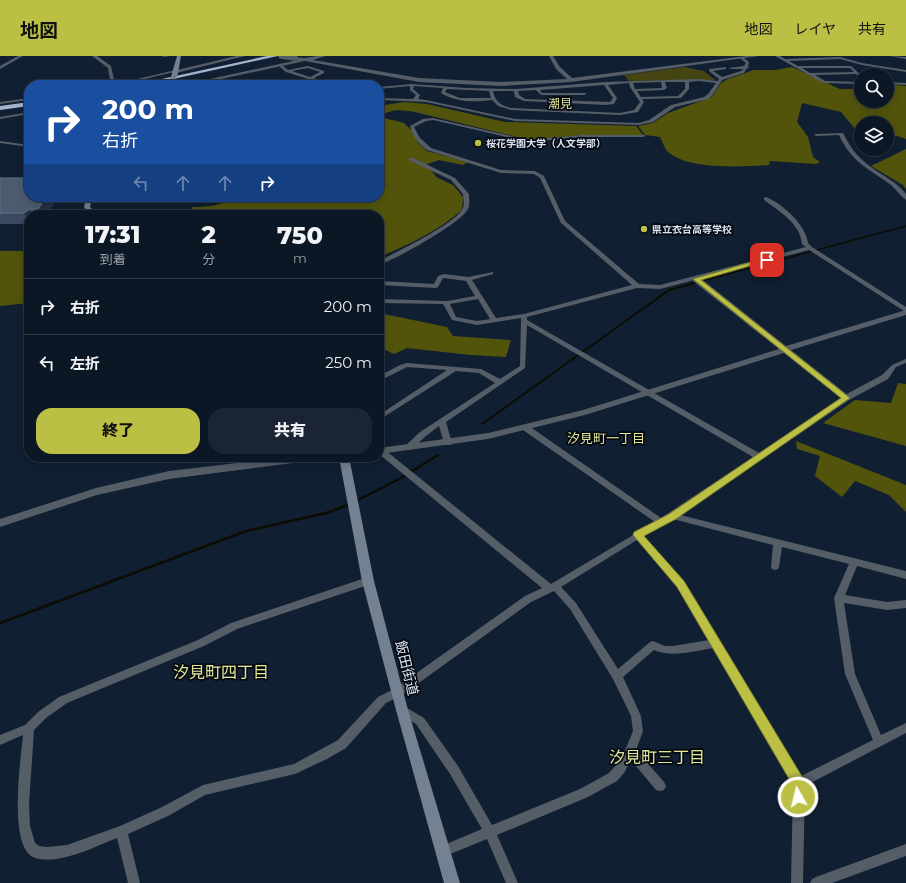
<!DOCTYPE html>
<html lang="ja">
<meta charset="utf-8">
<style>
:root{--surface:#0c1726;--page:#1a2432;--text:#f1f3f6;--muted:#9a9fa7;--line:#2c3643;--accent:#bbc044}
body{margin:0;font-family:Montserrat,"Noto Sans JP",sans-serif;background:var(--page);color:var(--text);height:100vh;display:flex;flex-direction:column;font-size:15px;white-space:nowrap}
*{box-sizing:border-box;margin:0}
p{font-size:13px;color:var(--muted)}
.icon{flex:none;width:22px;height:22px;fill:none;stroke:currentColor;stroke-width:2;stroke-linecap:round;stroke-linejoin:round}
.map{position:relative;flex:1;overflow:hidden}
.details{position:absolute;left:24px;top:154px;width:360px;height:252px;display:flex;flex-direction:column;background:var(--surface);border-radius:16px;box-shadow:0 2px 10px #0003,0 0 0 1px var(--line)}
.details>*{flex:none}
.top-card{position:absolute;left:24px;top:24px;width:360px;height:122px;border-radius:16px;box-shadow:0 2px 10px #0003,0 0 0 1px var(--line);background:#1a4fa0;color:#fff;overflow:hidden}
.buttons{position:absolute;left:854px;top:12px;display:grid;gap:8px}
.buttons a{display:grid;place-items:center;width:40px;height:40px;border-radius:50%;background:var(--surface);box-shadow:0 2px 10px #0003,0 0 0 1px var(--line);font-size:20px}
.pin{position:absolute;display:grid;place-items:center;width:34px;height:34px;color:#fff;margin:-17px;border-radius:8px;box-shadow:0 2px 6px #0006}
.me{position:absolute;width:44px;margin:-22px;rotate:352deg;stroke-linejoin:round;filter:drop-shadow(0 0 3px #0008)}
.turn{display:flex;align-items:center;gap:14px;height:84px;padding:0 12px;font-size:18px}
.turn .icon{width:52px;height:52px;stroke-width:2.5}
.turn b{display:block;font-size:28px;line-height:34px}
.lanes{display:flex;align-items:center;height:38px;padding:0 12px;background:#0003;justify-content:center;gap:20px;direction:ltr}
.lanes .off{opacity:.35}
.eta{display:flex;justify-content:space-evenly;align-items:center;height:68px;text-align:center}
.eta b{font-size:24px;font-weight:800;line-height:28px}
.action{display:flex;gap:8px;margin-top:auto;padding:8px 12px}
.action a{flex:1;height:46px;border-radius:16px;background:var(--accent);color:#111;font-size:16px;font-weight:800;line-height:46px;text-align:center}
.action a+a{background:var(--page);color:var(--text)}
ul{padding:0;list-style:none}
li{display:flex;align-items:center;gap:12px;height:56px;padding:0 12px;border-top:1px solid var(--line)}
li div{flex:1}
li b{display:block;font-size:15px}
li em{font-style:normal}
header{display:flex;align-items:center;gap:24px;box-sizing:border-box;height:56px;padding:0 20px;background:var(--accent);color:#111}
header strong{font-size:19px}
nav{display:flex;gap:22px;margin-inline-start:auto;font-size:14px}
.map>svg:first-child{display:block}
.green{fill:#444512}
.forest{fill:#52540c}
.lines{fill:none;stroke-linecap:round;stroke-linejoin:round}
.stream-far2{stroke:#0c0d00;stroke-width:1.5}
.stream-far1{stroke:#0c0d00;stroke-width:2}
.stream{stroke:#0c0d00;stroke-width:2.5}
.minor{fill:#555d67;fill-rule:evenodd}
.tertiary{fill:#555d67;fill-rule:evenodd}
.secondary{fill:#748191;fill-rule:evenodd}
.motorway{fill:#a2b5cf;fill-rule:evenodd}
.tertiary-bridge{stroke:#555d67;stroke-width:5.5}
.secondary-bridge{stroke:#748191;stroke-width:5.5}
.wall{fill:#3b4a60}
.shaded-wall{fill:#233247}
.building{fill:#4c5b70;stroke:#627084}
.route{fill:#bbc044;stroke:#7a7d2c}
.poi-dot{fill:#bbc044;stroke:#040911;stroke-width:1.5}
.labels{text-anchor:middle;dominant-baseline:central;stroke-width:3.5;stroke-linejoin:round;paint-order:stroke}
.far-poi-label{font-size:10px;font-weight:bold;fill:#d9e3f1;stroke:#040911;text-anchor:start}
.far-quarter-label{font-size:12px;fill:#e2e798;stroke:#040911}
.neighbourhood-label{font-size:13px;fill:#e2e798;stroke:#040911}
.near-street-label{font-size:14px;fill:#d9e3f1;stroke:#040911}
.near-neighbourhood-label{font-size:16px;fill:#e2e798;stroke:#040911}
</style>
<header>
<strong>地図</strong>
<nav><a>地図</a><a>レイヤ</a><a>共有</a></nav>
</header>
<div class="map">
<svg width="906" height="827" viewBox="0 0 906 827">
<rect width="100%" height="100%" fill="#101f32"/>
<path class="green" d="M684,11l20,4 11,9 -86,1 -5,-6z"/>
<g class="forest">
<path d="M792,11l48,22h16l-3,-5h8v17h26v-17l19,2v53l-9,-3 -10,2v-15h-26v13l-20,-24 -39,-9 -5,19 11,15 5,20 7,5 -4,2 -46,-3 -1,4c-26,2 -83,5 -102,-14 -3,-4 -5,-10 -7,-14l-15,-2 -7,-9 15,-3 15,-10 44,-16 9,-14 7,-4 26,-9h21z"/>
<path d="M404,46l23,2 78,18 131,4 7,9h-60l-53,5 -115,-28c-13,-2 -24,-4 -35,5l24,6 7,7 8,14 8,7 41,11 -5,3 -24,-5 -12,4 9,13 17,8 10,12 -1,13c-24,21 -54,35 -83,47v-42h-193l7,-8c14,0 26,-1 38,-8v-2h148v-91z"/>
<path d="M906,93v40l-3,-4 -32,-19z"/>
<path d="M0,195h29v52l-29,3z"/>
<path d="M379,257l68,14 6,9 58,4 -5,17 -36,-2 -63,-7 -13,6 -15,-7z"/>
<path d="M898,327l8,1v62l-83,-23 32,-23 36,3z"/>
<path d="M796,385l110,44v27l-17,-17 -34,-14 -13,16 -27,-21 5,-20 -23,-7z"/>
</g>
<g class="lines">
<path class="stream-far2" d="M698,226l208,-56"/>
<path class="stream-far1" d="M482,368l187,-134 33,-9"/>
<g class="stream">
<path d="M356,445l45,-23 37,-23"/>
<path d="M0,567l246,-92 80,-18 24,-9"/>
</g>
<g class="minor">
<path d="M18,0h5l-23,13v-3z"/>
<path d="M92,0h5l14,10 4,18 61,-14 2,1 -58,14h-9l-3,-17z"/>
<path d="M161,0h7l-2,1z"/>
<path d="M775,0h5l5,3 55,-2 22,6 44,7v2l-44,-7 -22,-6 -51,2 9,5h53l10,9v3l-5,-4 -41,1 10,6 36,1v2l-38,-1zM802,12h48l4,4 -44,1z"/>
<path d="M741,1h2l6,5 -1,4 1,2h-2l-3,5 -22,7 -10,16 -4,3 -33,8 -22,15 -14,3 -124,-4 -89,-19 -47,-2v-2l34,1 3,-4 -6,-5v-4l-31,3v-2l33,-3 55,4 49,1 89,-7 94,-3 19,2 1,-2 -10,-8v-2l17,-2v2l-13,2 9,6 19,-6 2,-2h-12l-2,-1 15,-2 2,-3 -5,-4zM699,25l17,2 -8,11 -4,3 -33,8 -22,15 -10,3 -124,-4 -89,-19 -8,-1 2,-4 -7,-6 1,-3 29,2 -2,5c16,10 34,9 51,7l6,6 13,4 109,5 18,-3 6,-10 -2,-3 39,-1 8,-9v-7zM661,26l1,6 -27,1 -2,-6zM665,26h20v7l-7,7 -37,1 -4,-6 27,-1 3,-2zM629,27l1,4 10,15 -6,8 -14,3 -109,-5c-10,-2 -16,-7 -18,-17h21l1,6 9,4 82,4 8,-1 3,-6 -9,-13zM604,29l9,13 -3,4 -85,-3 -6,-4 -1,-4 18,-1 5,5h43l2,-1v-1h-44l-2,-3zM447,33l42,2 2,7h-31l-15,-6z"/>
<path d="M280,9h2l6,5 20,-4 16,5v2l-10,5 19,7h-6l-41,-13 -6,-5zM308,12l12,4 -10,5 -18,-6z"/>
<path d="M887,26l19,1v2l-19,-1z"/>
<path d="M29,42v2l-29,4v-2z"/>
<path d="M29,56v2l-29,5v-2z"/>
<path d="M433,62l96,22 53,-5h63v1l-2,1h-61l-53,5 -96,-22 -7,1 -12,6 6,11 11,10 70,22 34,1 9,5 21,45 74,63 21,1 146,-38 -4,-3c-2,-21 -22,-32 -38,-44v-2l2,-1c17,7 40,28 42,46l4,4 94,60v5l-2,-1 -95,-61 -149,39 -23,-1 -110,29v3l232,133 84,-57 39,-21 10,-10 14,-6v4l-10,4 -8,12 -39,21 -169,115 226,56v8l-49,-13 -12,29 42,7 19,-2v8l-19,2 -43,-7 11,71 26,61 25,-12v10l-101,53 -2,97h-12l2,-99 -79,-136c-20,3 -42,10 -60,2l-31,27 18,39 2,15 -7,19 28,32 2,4 -2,4 -4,1 -4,-1 -25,-30 -7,13 -7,8 -29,16 -91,38 21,48h-12l-19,-44 -44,18 -4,-2 -2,-4 2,-4 43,-18 -32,-55 -34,-50 -18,-11 -1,-3 1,-3 4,-2 22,13 34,48 34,59 88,-36 29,-16 7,-8 10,-17 7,-17 -2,-15 -18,-37 -43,-70 -16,-18 -23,11 -129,93 -16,8 -40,45 -19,11 -32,15 -90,21 -37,21 -40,18 12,49h-12l-11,-45c-23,9 -57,27 -82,20 -28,-9 -14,-100 -12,-123l-23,10v-10l25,-10 13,-13 21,-15 139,-57 33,-17 137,-46 3,1 2,3 -2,3 -134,45 -33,17 -137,57 -21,15 -12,12 -5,75 1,21 5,17 4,3 8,1 20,-2 53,-19 40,-18 43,-23 91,-21 44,-24 40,-43 16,-8 131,-93 17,-8 -163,-134v-18l4,3 2,11 166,134 104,-62 -132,-92 -1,-2 1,-2h6l132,92 92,-61 -226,-132 -2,43 -79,54 6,21 -1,2h-6l-1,-2 -5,-17 -13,10 -15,14h-6l-1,-2 1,-2 15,-14 75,-49 -16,-10 -23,-2 -77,49v-5l68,-45 -40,-3 -28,14v-5l21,-11 7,-2 74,6 19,10 20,-13 1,-48 -44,7 -25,-5 -9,-16 -64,-1v-4l68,2 28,-5 -9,-15 -22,-3h-1l-5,9 -2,1 -57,-3v-4l55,3 4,-8 6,-2 24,3 25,-5v2l-21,6 24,38 28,-4 108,-29 -71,-62 -21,-45 -6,-4 -33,-1 -74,-23c-8,-6 -15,-14 -17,-24l13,-7zM478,243l12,20 -13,2 -21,-4 -6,-13zM673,463l100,26 -2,22 1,2 3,1 3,-1 1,-2 3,-20 67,17 -15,34 11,76 28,66 -72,36 -117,-195 -40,-45zM637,484l41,47 31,53 -36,6h-8l-12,-5 -3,1 -32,27 -42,-66 -15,-16z"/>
<path d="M843,77c7,14 15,25 28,34 12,9 26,15 35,27v6c-6,-4 -10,-11 -15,-15 -23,-17 -39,-22 -52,-50l-23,1 -2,-1 2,-1z"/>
<path d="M0,85l29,4v2l-29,-4z"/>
<path d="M409,102h4l42,20 14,16c0,5 1,11 -1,15 -8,15 -72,50 -89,56v-4c19,-10 72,-35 83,-51 3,-5 1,-11 1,-16l-12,-14 -42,-20z"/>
<path d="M906,788v12l-74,27h-22l2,-4 4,-2z"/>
</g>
<g class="tertiary">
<path d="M236,0h9l-69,17 -3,-2z"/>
<path d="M317,0h9l-13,4 106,18 82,4 66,-3 -11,-10 -7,-13h4l7,11 12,11 174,-22h13l-188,26 -70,4 -82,-4 -114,-21 -112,24h-11l116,-25 -5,-1 2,-2 10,1z"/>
<path d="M889,0l17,1v2z"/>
<path d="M693,221h6l87,69 120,-36v5l-115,35 58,46 2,2 -2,2h-6l-59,-47 -199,62 -97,24 -109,15v-6l109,-15 95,-23 196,-61 -86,-68z"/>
<path d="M288,401h33l-5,3 -147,19 -72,16 -97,32v-8l96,-31 73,-17z"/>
</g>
<g class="secondary">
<path d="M177,0h4l-3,17 -3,2 -3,-2z"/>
<path d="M86,141h6l-2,10 7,8h-7l-6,-8z"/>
<path d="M339,401h10l25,124 34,129 52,173h-16l-48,-173 -34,-129z"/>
</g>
<g class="motorway">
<path d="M267,0h11l-132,29h-12z"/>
<path d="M29,46v4l-29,4v-4z"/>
</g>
<path class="tertiary-bridge" d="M281,0l14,2"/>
<path class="secondary-bridge" d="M171,29l4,-12"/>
</g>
<path class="wall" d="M0,122l29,19h29l-12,18h-17v9h-29z"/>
<g class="shaded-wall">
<path d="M46,141h12l-12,18h-6l-2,-6z"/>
<path d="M30,153l2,6h-3v9l-5,-11z"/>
</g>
<path class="building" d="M0,122h29v19h17l-8,12h-8l-6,4h-24z"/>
<path class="route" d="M765,202l6,2 -70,20 149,118 -174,121 -32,17 40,45 119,197c3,7 3,16 0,23l-5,2 -4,-2 -2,-4v-13l-115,-197 -44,-52 1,-3 35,-18 172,-116 -148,-119z"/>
<g class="poi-dot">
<circle cx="478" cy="87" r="4"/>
<circle cx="644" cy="173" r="4"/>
</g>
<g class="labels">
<g class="far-poi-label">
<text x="486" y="87">桜花学園大学（人文学部）</text>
<text x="652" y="173">県立衣台高等学校</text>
</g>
<g class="far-quarter-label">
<text x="560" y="47">潮見</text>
</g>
<g class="neighbourhood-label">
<text x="606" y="382">汐見町一丁目</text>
</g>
<g class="near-street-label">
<text transform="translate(407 612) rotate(76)">飯田街道</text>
</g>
<g class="near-neighbourhood-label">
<text x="221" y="616">汐見町四丁目</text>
<text x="657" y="701">汐見町三丁目</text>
</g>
</g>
</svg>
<div class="buttons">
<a><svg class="icon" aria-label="search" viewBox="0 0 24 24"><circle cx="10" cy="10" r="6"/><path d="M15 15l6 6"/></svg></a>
<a><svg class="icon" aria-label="layers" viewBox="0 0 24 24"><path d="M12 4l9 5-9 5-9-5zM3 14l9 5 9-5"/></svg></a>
</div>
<div class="pin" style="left:767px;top:204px;background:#d93025"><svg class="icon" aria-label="arrive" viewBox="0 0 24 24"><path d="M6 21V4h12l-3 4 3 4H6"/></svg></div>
<svg class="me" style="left:798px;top:741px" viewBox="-20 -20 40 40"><circle r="17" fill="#bbc044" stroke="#fff" stroke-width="3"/><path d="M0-11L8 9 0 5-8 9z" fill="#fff"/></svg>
<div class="top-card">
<div class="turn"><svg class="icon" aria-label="right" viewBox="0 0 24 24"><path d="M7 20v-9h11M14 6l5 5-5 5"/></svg><div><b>200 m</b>右折</div></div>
<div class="lanes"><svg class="icon off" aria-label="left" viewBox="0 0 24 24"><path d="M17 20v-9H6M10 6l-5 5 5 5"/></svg><svg class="icon off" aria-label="ahead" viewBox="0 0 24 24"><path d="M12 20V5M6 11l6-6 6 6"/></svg><svg class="icon off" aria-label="ahead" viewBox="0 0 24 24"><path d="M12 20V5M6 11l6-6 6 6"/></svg><svg class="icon" aria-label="right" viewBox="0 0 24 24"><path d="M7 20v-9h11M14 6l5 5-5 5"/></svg></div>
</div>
<section class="details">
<div class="eta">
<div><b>17:31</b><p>到着</p></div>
<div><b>2</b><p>分</p></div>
<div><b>750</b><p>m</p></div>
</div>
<ul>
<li><svg class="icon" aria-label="right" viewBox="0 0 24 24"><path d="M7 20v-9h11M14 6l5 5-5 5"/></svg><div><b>右折</b></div><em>200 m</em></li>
<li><svg class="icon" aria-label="left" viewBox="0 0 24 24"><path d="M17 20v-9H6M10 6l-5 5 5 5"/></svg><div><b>左折</b></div><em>250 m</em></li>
</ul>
<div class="action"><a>終了</a><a>共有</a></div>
</section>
</div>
